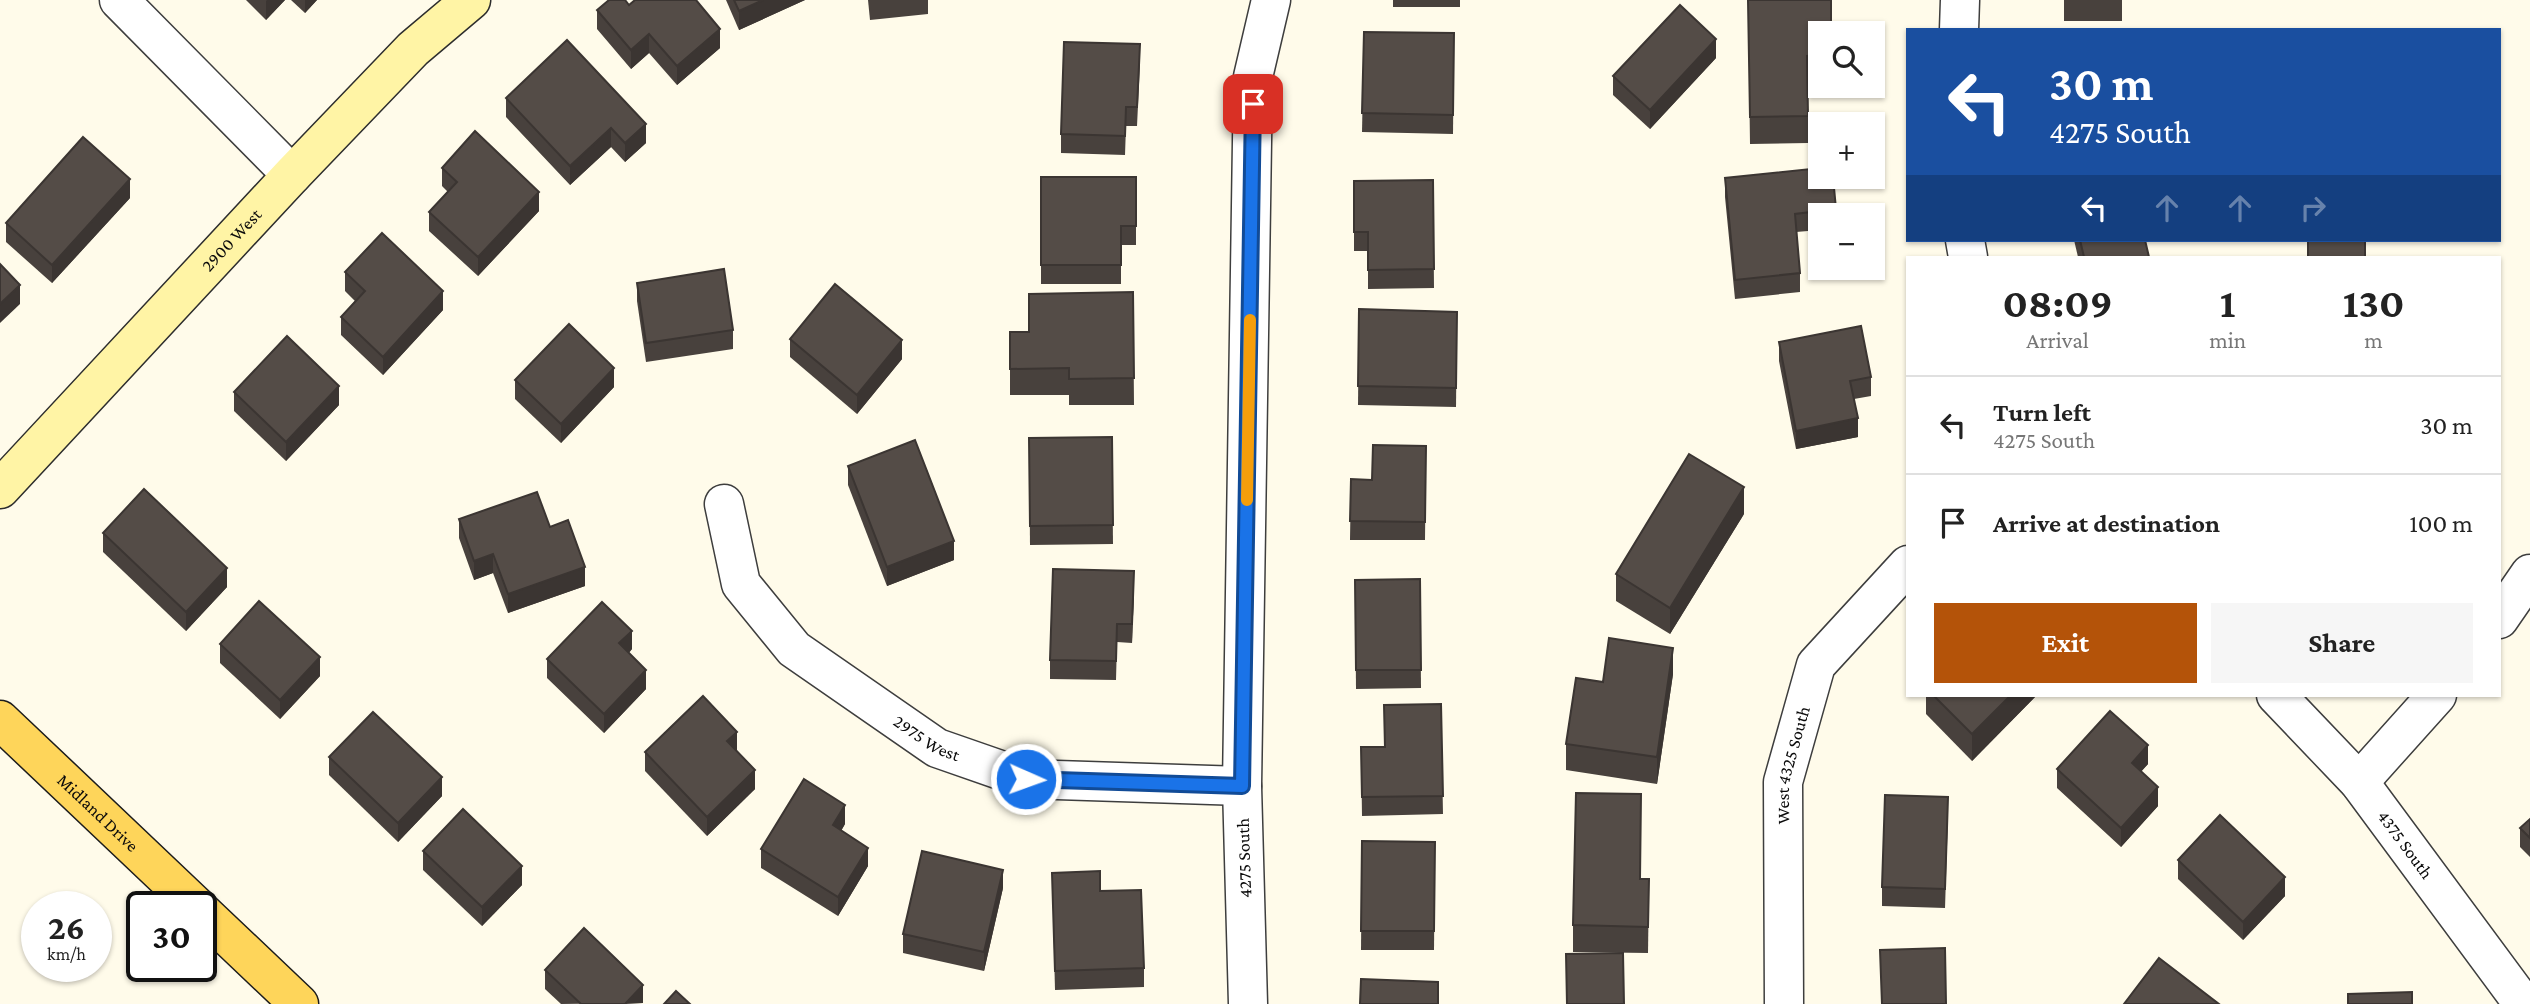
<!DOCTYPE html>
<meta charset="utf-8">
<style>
:root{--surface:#fff;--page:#f6f6f6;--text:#222;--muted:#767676;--line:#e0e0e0;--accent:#b45309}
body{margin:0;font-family:"Crimson Pro",serif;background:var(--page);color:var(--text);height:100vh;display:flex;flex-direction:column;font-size:26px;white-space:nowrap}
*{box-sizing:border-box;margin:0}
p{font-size:23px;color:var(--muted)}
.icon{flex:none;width:38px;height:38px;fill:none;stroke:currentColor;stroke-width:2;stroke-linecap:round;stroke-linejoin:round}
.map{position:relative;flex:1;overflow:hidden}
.sheet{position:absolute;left:1906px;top:256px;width:595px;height:441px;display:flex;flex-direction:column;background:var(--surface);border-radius:0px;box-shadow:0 2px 5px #0004}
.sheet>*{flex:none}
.hud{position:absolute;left:1906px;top:28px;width:595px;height:214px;border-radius:0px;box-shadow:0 2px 5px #0004;background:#1a4fa0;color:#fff;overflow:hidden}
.tools{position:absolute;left:1808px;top:21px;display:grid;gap:14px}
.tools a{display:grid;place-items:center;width:77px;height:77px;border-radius:0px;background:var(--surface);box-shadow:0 2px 5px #0004;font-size:35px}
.speed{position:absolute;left:21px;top:891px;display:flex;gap:14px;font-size:35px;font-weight:700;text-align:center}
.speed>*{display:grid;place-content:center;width:91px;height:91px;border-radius:50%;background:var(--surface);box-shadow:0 2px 5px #0004;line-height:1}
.speed small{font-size:18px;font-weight:400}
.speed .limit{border:4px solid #111;border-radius:10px;background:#fff;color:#111}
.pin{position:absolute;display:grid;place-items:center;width:60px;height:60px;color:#fff;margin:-30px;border-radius:14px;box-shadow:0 4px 10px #0006}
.me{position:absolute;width:77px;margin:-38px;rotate:92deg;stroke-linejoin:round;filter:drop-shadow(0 0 5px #0008)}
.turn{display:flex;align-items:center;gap:24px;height:147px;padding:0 28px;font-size:32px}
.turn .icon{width:91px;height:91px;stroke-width:2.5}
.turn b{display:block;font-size:49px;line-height:60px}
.lanes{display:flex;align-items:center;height:66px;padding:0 28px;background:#0003;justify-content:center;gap:35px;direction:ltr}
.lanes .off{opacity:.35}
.eta{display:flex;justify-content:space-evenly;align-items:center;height:119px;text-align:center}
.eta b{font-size:42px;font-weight:700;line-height:49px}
.cta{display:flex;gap:14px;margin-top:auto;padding:14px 28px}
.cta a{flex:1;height:80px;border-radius:0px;background:var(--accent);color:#fff;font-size:28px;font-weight:700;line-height:80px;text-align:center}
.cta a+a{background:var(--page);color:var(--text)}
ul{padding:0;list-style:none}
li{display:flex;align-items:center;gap:21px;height:98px;padding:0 28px;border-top:2px solid var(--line)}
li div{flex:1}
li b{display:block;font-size:26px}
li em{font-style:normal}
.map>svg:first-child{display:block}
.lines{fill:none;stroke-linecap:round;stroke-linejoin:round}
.street-casing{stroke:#3e3e3e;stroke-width:41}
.secondary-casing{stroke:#2d2d2d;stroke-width:41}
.primary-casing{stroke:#1c1c1c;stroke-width:41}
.street{stroke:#fff;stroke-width:38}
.secondary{stroke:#fff4a5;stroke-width:38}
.primary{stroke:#fed55a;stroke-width:38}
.wall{fill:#48413d}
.shaded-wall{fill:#3b3532}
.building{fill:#544c47;stroke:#3b3532;stroke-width:2}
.route-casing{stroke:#114b97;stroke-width:18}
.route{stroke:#1a73e8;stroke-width:12}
.slow{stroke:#f59e0b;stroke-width:12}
.labels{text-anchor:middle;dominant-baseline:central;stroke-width:7;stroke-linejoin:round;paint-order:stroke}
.street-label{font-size:18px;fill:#0b0b0b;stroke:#fff}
</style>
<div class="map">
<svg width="2530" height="1004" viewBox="0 0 2530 1004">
<rect width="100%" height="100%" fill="#fffbea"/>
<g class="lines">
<defs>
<g id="street">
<path d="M119,0l173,175"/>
<path d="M1959,30l1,-30"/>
<path d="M1965,240l3,17"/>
<path id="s1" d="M724,504l17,80 53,65 143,99 89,31 216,7"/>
<path d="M2499,619l31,-45"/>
<path id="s2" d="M2276,695l83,87 159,215 1,7"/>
<path d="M2359,782l78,-87"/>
<path d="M1248,1004l-6,-218 11,-709 18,-77"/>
<path id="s3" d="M1784,1004l-1,-222 33,-117 92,-100"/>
</g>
<g id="secondary">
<path id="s4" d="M0,489l292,-314 121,-126 58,-49"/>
</g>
<g id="primary">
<path id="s5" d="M0,720l196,186"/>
<path d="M201,911l98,93"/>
</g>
</defs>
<use href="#street" class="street-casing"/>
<use href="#secondary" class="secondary-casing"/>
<use href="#primary" class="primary-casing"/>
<use href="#street" class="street"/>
<use href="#secondary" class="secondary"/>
<use href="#primary" class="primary"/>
</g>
<g class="wall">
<path d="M246,0h39l-19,20z"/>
<path d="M291,0h26l-12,13z"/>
<path d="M726,0h79l-66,30z"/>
<path d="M868,0h60v14l-58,6z"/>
<rect x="1393" y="0" width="67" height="7"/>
<path d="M1748,0l72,33v49h-12v61l-58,1z"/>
<rect x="2064" y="0" width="58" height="21"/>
<path d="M629,5l91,43 -43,37 -28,-32 -18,16 -34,-40v-19z"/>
<path d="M1364,32l90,1 -1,101 -91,-2z"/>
<path d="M567,40l79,103 -21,19 -14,-15 -41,38 -64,-68v-19z"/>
<path d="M1716,58l-66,71 -37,-34v-19z"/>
<path d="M1140,63l-3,63h-11l-1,29 -64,-2v-19z"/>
<path d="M442,168l97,43 -61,65 -49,-45v-19l19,-20 -6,-6z"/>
<path d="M1041,177h95v68h-15v39h-80z"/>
<path d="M1725,178l111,31v6h-16v15l-24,2 4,41v19l-65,7 -10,-102z"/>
<path d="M1433,180l1,108 -66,1v-38h-14v-70z"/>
<path d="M130,198l-78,85 -46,-41v-19z"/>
<path d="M2074,240h71l4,17h-71z"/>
<path d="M345,272l98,38 -60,65 -42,-40v-18l14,-16 -10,-10z"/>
<path d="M637,283l96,47v19l-87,13 -9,-61z"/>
<path d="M1133,292l1,113h-65v-10h-59v-63h19z"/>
<path d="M1359,309l98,3 -1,95 -98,-2z"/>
<path d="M790,339l112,20 -45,55 -67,-57z"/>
<path d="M1779,342l92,35v19l-17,3 4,38 -62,12 -17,-88z"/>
<path d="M515,380l99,7 -53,56 -46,-44z"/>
<path d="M234,392l105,13 -53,56 -52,-50z"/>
<path d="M1112,437l1,107 -83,1 -1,-107z"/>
<path d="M1426,446l-1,94h-75l1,-61 21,1z"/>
<path d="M848,466l106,94 -67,26 -39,-101z"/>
<path d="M1744,514l-74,120 -54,-33v-27z"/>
<path d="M459,519l91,8 35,59 -77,27 -15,-40 -19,7 -15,-42z"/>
<path d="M103,533l124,54 -41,44 -83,-79z"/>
<path d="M1420,579l1,109 -65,1 -1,-109z"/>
<path d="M1134,590l-2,53 -15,-1 -1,38 -66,-1v-19z"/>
<path d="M220,644l100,32 -40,43 -60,-56z"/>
<path d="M632,649l-3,4 17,36 -42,44 -57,-55v-19z"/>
<path d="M1673,674l-16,110 -91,-14v-26l37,-62z"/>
<path d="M1926,695h111l-65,66 -46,-47z"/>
<path d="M1441,704l2,110 -81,2 -1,-69h23z"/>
<path d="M737,751l18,38 -48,47 -62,-65v-19z"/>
<path d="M329,757l113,39 -44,46 -69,-67z"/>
<path d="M2148,764l-7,7 17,35 -37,41 -64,-59v-19z"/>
<path d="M1948,816l-3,92 -63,-2v-19z"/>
<path d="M2530,819v38l-10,-10v-19z"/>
<path d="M845,824l-4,7 27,35 -30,50 -77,-48v-19z"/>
<path d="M1362,841l73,1 -1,108h-73z"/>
<path d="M423,851l99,34 -40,41 -59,-56z"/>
<path d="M2178,860l107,36 -42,44 -65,-61z"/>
<path d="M1052,873l48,18 44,77v19l-89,3z"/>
<path d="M1640,879h9l-1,74 -75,-1v-27z"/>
<path d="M1003,888l-19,83 -81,-18v-19z"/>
<path d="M545,970l98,33 -82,1 -16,-15z"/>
</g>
<g class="shaded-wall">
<path d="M267,0h18l-19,20v-19z"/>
<path d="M305,0h12l-12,13z"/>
<path d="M763,0h42l-66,30v-19z"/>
<path d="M720,29v19l-43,37v-19z"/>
<path d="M649,34v19l-18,16v-19z"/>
<path d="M1716,39v19l-66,71v-19z"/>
<path d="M646,124v19l-21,19v-19z"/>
<path d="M611,128v19l-41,38v-19z"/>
<path d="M130,179v19l-78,85v-18z"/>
<path d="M539,192v19l-61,65v-19z"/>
<path d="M20,285v19l-20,19v-19z"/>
<path d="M443,291v19l-60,65v-18z"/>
<path d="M902,340v19l-45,55v-19z"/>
<path d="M614,368v19l-53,56v-19z"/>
<path d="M339,386v19l-53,56v-19z"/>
<path d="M1858,418v19l-62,12v-18z"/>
<path d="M1744,487v27l-74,120v-26z"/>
<path d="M954,541v19l-67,26v-19z"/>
<path d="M493,554v19l-19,7v-19z"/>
<path d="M585,567v19l-77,27v-19z"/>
<path d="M227,568v19l-41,44v-19z"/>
<path d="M1134,571v19l-2,53v-19z"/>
<path d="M632,631v18l-13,13v-19z"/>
<path d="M1673,648v26l-16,110v-27z"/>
<path d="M320,657v19l-40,43v-19z"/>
<path d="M646,670v19l-42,44v-19z"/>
<path d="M2011,695h26l-65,66v-27z"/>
<path d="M737,732v19l-10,9v-19z"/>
<path d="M2148,745v19l-16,18v-19z"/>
<path d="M755,770v19l-48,47v-19z"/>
<path d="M442,777v19l-44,46v-19z"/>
<path d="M2158,787v19l-37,41v-19z"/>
<path d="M845,805v19l-12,20v-19z"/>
<path d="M868,848v18l-30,50v-19z"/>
<path d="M522,866v19l-40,41v-19z"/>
<path d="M1003,870v18l-19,83v-19z"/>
<path d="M2285,877v19l-42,44v-18z"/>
<path d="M643,985v18l-18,1z"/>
</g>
<g class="building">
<path d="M609,0h16l4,5 6,-5h61l24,29 -43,37 -28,-32 -18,16 -34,-40z"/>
<path d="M734,0h29l-24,11z"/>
<path d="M1748,0h83v33h-11v22l-13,1 1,60 -58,1z"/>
<path d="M1680,5l36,34 -66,71 -37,-34z"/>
<path d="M1364,32l90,1 -1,82 -91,-2z"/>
<path d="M567,40l79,84 -21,19 -14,-15 -41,38 -64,-68z"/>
<path d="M1064,42l76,2 -3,63h-11l-1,29 -64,-2z"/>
<path d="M475,131l64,61 -61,65 -49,-45 28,-30 -15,-14z"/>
<path d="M83,137l47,42 -78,86 -46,-42z"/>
<path d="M1820,168v9h13l3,32 -41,5 5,59 -65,7 -10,-102z"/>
<path d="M1041,177h95v49h-15v39h-80z"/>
<path d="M1433,180l1,89 -66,1v-38h-14v-51z"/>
<path d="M382,233l61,58 -60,66 -42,-40 24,-26 -20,-19z"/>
<path d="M2080,240h65l4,17h-65z"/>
<rect x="2308" y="240" width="57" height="17"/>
<path d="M0,264l20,21 -20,19z"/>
<path d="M724,269l9,61 -87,13 -9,-60z"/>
<path d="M835,284l67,56 -45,55 -67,-56z"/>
<path d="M1133,292l1,86 -65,1v-11l-59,1v-37h19v-38z"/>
<path d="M1359,309l98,3 -1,76 -98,-2z"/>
<path d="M569,324l45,44 -53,56 -46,-44z"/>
<path d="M1861,326l10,51 -21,4 8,37 -62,13 -17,-89z"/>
<path d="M287,336l52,50 -53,56 -52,-50z"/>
<path d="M1112,437l1,88 -83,1 -1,-88z"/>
<path d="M915,440l39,101 -67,26 -39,-101z"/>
<path d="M1373,445l53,1 -1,76 -75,-1 1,-42 21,1z"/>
<path d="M1689,454l55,33 -74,121 -54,-34z"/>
<path d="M144,489l83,79 -41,44 -83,-79z"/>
<path d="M537,492l13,35 18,-7 17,47 -77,27 -15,-40 -19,7 -15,-42z"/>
<path d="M1053,569l81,2 -2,53h-15l-1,37 -66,-1z"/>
<path d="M1420,579l1,91h-65l-1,-90z"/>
<path d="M259,601l61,56 -40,43 -60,-56z"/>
<path d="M602,602l30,29 -13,12 27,27 -42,44 -57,-55z"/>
<path d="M1609,638l64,10 -16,109 -91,-13 10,-66 27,4z"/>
<path d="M1933,695h78l-39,39z"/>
<path d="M703,696l34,36 -10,9 28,29 -48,47 -62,-65z"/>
<path d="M1441,704l2,92 -81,1 -1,-50h24l-1,-42z"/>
<path d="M2110,711l38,34 -16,18 26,24 -37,41 -64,-59z"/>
<path d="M373,712l69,65 -44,46 -69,-66z"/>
<path d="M804,779l41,26 -12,20 35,23 -30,49 -77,-48z"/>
<path d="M1576,793l65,1 -1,85h9l-1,48 -75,-2z"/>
<path d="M1885,795l63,2 -3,92 -63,-2z"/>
<path d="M463,809l59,57 -40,41 -59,-56z"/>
<path d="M2220,815l65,62 -42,45 -65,-62z"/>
<path d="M2530,819v19l-10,-10z"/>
<path d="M1362,841l73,1 -1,89h-73z"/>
<path d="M922,851l81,19 -19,82 -81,-18z"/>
<path d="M1100,871v20l41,-1 3,78 -89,3 -3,-98z"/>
<path d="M584,928l59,57 -18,19h-44l-36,-34z"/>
<path d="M1945,948l1,56h-64l-2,-54z"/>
<path d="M1623,953l1,51h-57l-1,-50z"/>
<path d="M2159,958l60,46h-95z"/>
<path d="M1361,979l77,3v22h-78z"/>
<path d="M676,991l14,13h-26z"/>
<path d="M2412,992v12h-64v-10z"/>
</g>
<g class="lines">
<defs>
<path id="route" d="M1026,779l216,7 11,-682"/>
</defs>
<use href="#route" class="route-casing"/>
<use href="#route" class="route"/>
<path class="slow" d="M1247,500l3,-180"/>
</g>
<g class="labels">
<g class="street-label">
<text stroke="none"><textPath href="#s4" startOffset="340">2900 West</textPath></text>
<text stroke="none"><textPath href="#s1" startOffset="326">2975 West</textPath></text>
<text stroke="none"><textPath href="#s3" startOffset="240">West 4325 South</textPath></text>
<text stroke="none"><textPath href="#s5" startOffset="135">Midland Drive</textPath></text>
<text stroke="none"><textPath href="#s2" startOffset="198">4375 South</textPath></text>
<text transform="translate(1244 858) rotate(-92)">4275 South</text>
</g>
</g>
</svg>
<div class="tools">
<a><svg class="icon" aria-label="search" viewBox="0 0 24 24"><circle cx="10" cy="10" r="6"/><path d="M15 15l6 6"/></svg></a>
<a>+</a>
<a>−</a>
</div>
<div class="speed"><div>26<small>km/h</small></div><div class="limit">30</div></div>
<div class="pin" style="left:1253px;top:104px;background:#d93025"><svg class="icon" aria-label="arrive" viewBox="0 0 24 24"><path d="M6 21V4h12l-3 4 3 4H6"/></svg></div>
<svg class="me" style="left:1026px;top:779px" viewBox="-20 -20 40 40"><circle r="17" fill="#1a73e8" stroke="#fff" stroke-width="3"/><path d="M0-11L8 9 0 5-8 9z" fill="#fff"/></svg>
<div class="hud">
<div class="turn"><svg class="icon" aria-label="left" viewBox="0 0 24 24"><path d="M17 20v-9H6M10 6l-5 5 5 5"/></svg><div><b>30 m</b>4275 South</div></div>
<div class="lanes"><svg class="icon" aria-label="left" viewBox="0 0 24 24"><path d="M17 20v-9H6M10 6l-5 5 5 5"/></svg><svg class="icon off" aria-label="ahead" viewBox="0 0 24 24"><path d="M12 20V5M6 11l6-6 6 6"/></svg><svg class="icon off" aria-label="ahead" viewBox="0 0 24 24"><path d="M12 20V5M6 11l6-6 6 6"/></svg><svg class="icon off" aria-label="right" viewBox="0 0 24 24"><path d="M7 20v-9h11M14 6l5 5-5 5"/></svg></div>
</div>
<section class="sheet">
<div class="eta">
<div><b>08:09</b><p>Arrival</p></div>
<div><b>1</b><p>min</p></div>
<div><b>130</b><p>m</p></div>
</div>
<ul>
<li><svg class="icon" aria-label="left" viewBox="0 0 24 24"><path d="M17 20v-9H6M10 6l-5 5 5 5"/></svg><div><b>Turn left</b><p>4275 South</p></div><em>30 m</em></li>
<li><svg class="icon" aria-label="arrive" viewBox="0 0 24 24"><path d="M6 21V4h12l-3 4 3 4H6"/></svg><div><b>Arrive at destination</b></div><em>100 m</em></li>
</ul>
<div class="cta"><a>Exit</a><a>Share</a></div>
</section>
</div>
